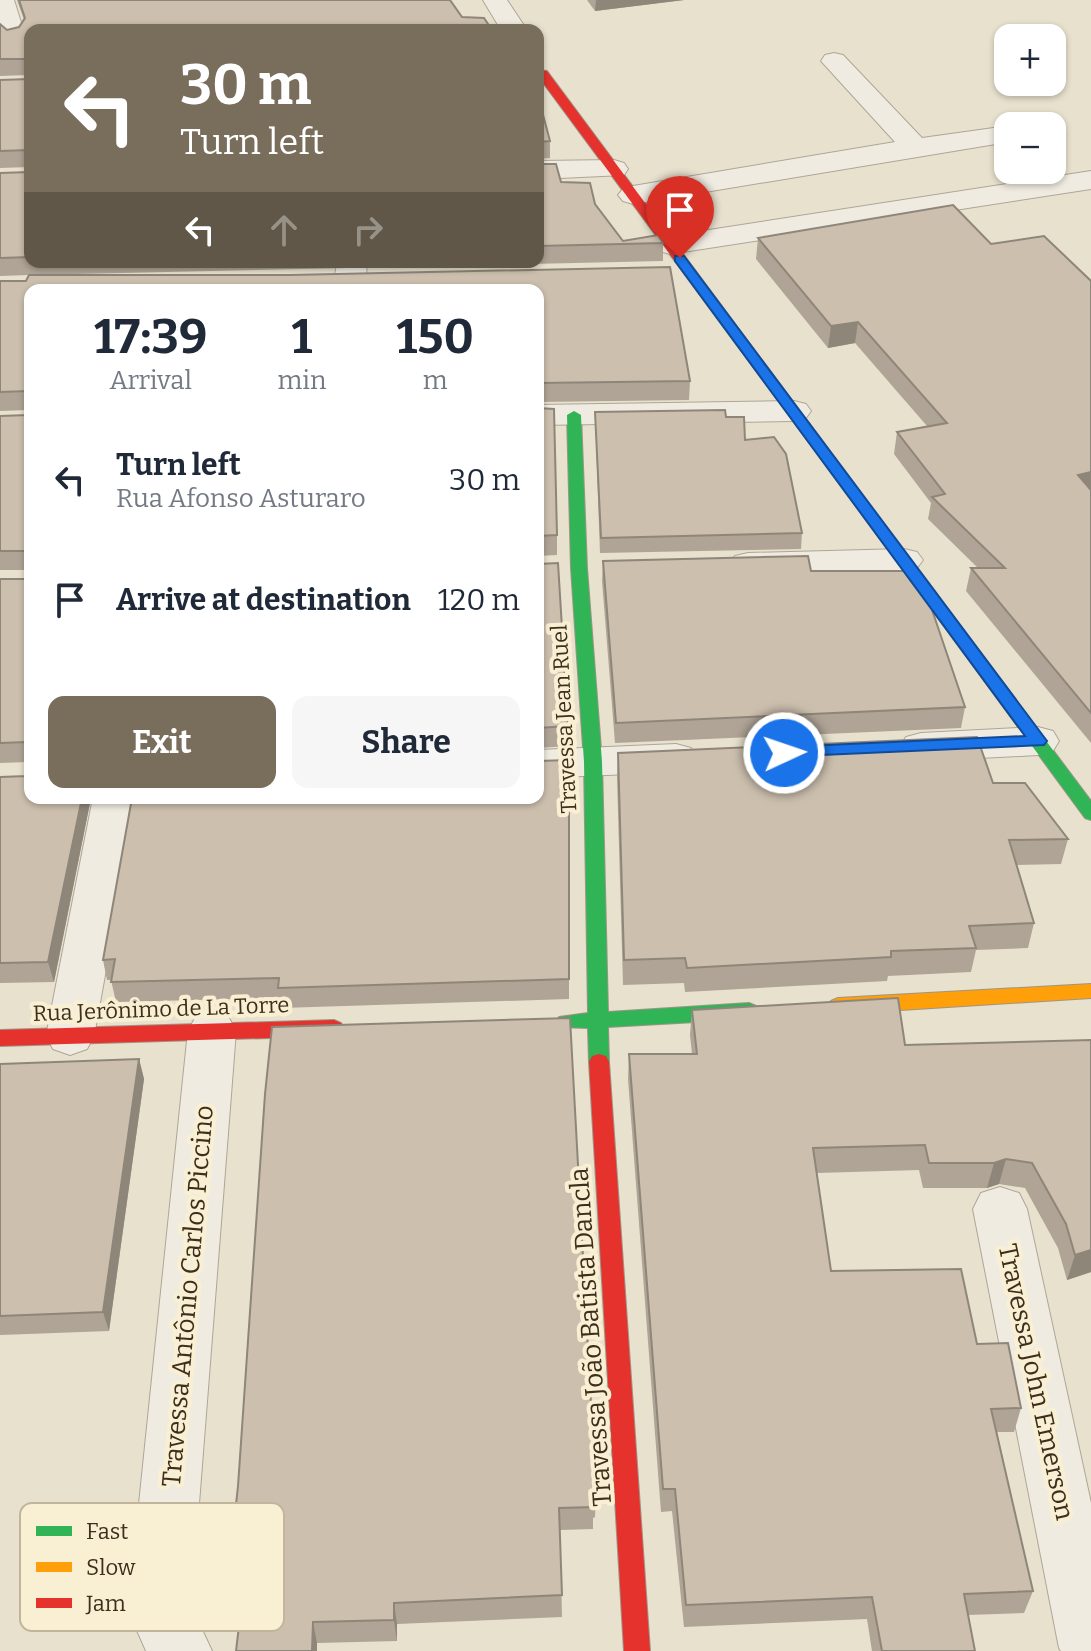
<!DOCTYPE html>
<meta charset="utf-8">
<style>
:root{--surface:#fff;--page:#f6f6f7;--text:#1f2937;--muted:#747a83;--accent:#796d5b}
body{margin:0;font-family:Bitter,serif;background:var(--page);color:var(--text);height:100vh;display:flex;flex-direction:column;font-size:30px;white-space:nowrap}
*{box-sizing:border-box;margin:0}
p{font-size:26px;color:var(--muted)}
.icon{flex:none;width:44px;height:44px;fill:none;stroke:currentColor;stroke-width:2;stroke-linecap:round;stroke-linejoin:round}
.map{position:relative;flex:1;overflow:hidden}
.sheet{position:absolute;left:24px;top:284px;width:520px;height:520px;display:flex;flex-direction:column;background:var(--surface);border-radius:16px;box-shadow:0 2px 6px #0004}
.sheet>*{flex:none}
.top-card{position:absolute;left:24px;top:24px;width:520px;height:244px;border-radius:16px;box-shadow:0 2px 6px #0004;background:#796d5b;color:#fff;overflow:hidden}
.tools{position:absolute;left:994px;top:24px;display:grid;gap:16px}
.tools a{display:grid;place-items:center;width:72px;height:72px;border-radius:16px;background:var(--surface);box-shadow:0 2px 6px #0004;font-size:40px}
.pin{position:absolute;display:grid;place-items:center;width:68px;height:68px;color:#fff;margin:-82px -34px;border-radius:50% 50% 50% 0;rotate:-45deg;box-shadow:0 0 8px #0007}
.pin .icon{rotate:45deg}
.me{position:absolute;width:88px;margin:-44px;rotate:87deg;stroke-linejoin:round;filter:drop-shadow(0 0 6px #0008)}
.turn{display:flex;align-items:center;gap:28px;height:168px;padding:0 24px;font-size:36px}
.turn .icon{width:104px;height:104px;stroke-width:2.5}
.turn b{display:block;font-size:56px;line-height:68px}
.lanes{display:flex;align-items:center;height:76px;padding:0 24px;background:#0003;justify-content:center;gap:40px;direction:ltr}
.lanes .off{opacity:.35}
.eta{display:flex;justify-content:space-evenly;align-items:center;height:136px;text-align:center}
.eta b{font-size:48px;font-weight:700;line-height:56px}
.cta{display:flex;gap:16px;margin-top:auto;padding:16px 24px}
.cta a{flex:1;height:92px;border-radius:16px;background:var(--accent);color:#fff;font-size:32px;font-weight:700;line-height:92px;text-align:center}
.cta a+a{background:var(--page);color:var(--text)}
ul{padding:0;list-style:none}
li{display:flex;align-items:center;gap:24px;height:120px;padding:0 24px}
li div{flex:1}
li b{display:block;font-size:30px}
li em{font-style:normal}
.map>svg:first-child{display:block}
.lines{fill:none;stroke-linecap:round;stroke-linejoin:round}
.street-casing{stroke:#ada697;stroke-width:2}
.fast-casing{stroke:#9d9587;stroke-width:2}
.slow-casing{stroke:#9d9587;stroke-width:2}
.jam-casing{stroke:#9d9587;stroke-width:2}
.street{fill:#efebe1;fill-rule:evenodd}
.fast{fill:#30b455;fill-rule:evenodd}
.slow{fill:#ff9f0a;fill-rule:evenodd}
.jam{fill:#e5322d;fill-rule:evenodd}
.wall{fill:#afa496}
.shaded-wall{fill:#8f867a}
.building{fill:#ccbfae;stroke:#8f867a;stroke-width:2}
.route{fill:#1a73e8;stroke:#114b97;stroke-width:2}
.labels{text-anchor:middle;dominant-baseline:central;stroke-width:8;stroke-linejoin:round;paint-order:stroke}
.street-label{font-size:22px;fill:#3d2e1d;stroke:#f9f0d4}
.near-street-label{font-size:26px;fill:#3d2e1d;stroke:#f9f0d4}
.key{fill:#f9f0d4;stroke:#c1b69d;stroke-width:2}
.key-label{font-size:22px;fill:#3d2e1d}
</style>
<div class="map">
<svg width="1091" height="1651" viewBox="0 0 1091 1651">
<rect width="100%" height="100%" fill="#e8e1ce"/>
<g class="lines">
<defs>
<g id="street">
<path d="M0,0h14l11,35 -4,5 -9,3 -12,-7z"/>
<path d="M483,0h24l20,30h-26z"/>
<path d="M834,53l9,2 79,83 86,-12v16l-375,62 -10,-3 -5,-6 5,-6 10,-3 262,-44 -74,-81 4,-6z"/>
<path d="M614,160l10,3 4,6 -4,6 -86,4v-18z"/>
<path d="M1091,171v18l-421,65 -11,-3 -4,-6 4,-6 11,-3z"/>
<path d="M337,262h30l-2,28h-32z"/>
<path d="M794,401l12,3 5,7 -5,7 -12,3 -256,4v-20z"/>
<path d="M904,549l13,3 6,8 -6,8 -13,3 -156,4 -13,-3 -6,-8 6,-8 13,-3z"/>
<path d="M1038,727l15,4 6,10 -6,10 -15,4 -117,6 -15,-4 -6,-10 6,-10 15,-4z"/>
<path d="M676,744l15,4 6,10 -6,10 -15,4 -138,6v-28z"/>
<path d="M93,798h44l-43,238 -7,13 -17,6 -17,-6 -7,-13z"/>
<path d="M212,1012l17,6 7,13 -45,575 21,45h-66l-18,-41 60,-579 7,-13z"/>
<path d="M1000,1187l19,6 8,16 64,294v148h-30l-2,-3 -86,-439 8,-16z"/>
</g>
<g id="fast">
<path d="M574,411l7,4 6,153 15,194 6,250 141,-9 7,3 3,5 -3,5 -7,3 -141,8 1,35 -3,6 -7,2 -7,-2 -3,-6 -1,-34 -29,-1 -3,-5 3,-5 29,-4 -4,-251 -13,-194 -4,-153z"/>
<path d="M858,495l5,1 228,305v19l-6,-2 -232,-316 -2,-3z"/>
</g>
<path id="slow" d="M1091,984v14l-253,16 -7,-3 -3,-5 3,-5 7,-3z"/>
<g id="jam">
<path d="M538,70l9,1 316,425v6h-10l-315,-426z"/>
<path d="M334,1020l7,3 3,5 -3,5 -7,3 -334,10v-16z"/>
<path d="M599,1054l7,2 3,6 41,589h-26l-35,-589 3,-6z"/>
</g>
</defs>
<use href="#street" class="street-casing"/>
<use href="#fast" class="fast-casing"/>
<use href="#slow" class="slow-casing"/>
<use href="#jam" class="jam-casing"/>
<use href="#street" class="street"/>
<use href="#fast" class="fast"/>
<use href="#slow" class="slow"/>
<use href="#jam" class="jam"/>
</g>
<g class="wall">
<path d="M17,0h433l12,17 22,1 8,12h-462v232h508v-98h18l5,18 29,1 5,21 28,37 35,-6 5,8v18l-629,14h256l380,-8 20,114 -1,19 -151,2v-112h-508v508h61l-37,184 -54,1v-206l27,-1v-14l-27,1v-184h28v-9h-28v-154l28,-1v-5l-28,1v-130h26l3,-6 -29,1v-103l29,-1v-5l-29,1v-88l29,-1v-4l-29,1v-52l7,6 12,-3 5,-7z"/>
<path d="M587,0h97l-89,11z"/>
<path d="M538,96l12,45v17l-12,1z"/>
<path d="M758,238l233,6 100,37v462l-125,-152 5,-23h7l-50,-49 3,-16 -37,-49 3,-22 30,-6 -72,-83 -27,5 -72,-89z"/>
<path d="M538,408l19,127v20l-19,1z"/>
<path d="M595,412l131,5 19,23 57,93 -1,16 -201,4z"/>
<path d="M603,561l208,10 154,136 -4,21 -346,15 -13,-162z"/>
<path d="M538,564l30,162v20l-30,2z"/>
<path d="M618,753l375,30 75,56 -7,25 -45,1 18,58 -6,25 -52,2 -5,22 -83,4 -1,5 -202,11 -1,-9 -61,2 -6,-208z"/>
<path d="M569,760v239l-288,9 -1,-10 -164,4 -5,-22h-4l-4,-20z"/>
<path d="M692,1010l213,35 186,-5v232l-24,8 -9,-32 -33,-60 -26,-4 -12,4h-64l-4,-18 -103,3 15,98 146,73 44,64 -7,24h-17l36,159 -9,22 -56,2 7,36h-103l-5,-32 -183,8 -12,-116 -11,1 -33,-433 1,-25h63l-2,-19z"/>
<path d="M139,1059l5,20 -35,252 -109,4v-271z"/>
<path d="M596,1495l-1,22 -2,1v11l-33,1 2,87 -165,7v17l-80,2v8h-81l2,-22h-8l-5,-22z"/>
</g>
<g class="shaded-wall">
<path d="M596,0h88l-89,11z"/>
<path d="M858,322l-3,21 -27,5 3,-22z"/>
<path d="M1091,472v22l-13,-19z"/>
<path d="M82,798h9l-37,184 -6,-20z"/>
<path d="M139,1059l5,20 -35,252 -6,-19z"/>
<path d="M1006,1159l-7,25 -12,4 7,-25z"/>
<path d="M1091,1250v22l-24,8 8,-25z"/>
<path d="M394,1603l3,21v17l-3,-21z"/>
<path d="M313,1622l4,21v8h-5z"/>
</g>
<g class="building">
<path d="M19,0h431l12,17 22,1 8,12h-462v227l-30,1v-85l29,-1v-22l-29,1v-71l29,-1v-20h-29v-35l7,6 12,-3 6,-9z"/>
<path d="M538,96l12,45 -12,1z"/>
<path d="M538,164h18l5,18 29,1 5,21 28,37 35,-6 5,8 -125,3z"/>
<path d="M953,205l38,39 53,-8 47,45v191l-13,3 13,15v223l-120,-145h34l-73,-71 13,-3 -48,-62 50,-9 -89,-101 -27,4 -73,-88z"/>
<path d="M670,267l20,114 -152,2v-93h-508v508h52l-34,164 -48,1v-186l27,-1v-34l-27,1v-164h28v-28h-28v-135l28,-1v-24l-28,1v-111h26l3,-6h261z"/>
<path d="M538,408l16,1 3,126 -19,1z"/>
<path d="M725,410l1,7h18l1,23 29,-3 12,17 16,79 -201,5 -6,-126z"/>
<path d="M808,556l3,15h95l24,33 35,103 -349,16 -13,-162z"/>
<path d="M558,563l10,163 -30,2v-164z"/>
<path d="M977,737l16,46h32l43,56 -59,1 25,83 -65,3 7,22 -85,3v6l-204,11 -2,-10 -61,2 -6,-207z"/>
<path d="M569,760v219l-291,9 1,-10 -168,4 4,-23 -12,1 29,-162h406v-37z"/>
<path d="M898,998l7,47 186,-5v210l-16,5 -9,-31 -34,-61 -26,-4 -12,4h-65l-4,-18 -112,3 18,123 130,-2 16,75 31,-1 13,65 -30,1 42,182 -69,3 11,57h-93l-10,-54 -186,8 -11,-116h-12l-34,-435h68l-5,-44z"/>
<path d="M570,1018l26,477h-3l1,12 -35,1 3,87 -168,8v17l-81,2 -1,29h-76l5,-42 -16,-2 13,-121 27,-392 7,-67z"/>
<path d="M139,1059l-36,253 -103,4v-252z"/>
</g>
<path class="route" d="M675,256h9l360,481 3,4 -3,4 -267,12 -2,-4 9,-6 241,-11 -350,-475z"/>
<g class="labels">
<g class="street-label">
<text transform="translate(564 719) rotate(-93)">Travessa Jean Ruel</text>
<text transform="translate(161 1009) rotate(-2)">Rua Jerônimo de La Torre</text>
</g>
<g class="near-street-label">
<text transform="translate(188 1296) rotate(-85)">Travessa Antônio Carlos Piccino</text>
<text transform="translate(591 1337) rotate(-94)">Travessa João Batista Dancla</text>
<text transform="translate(1036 1382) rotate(78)">Travessa John Emerson</text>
</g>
</g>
<rect x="20" y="1503" width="264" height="128" rx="12" class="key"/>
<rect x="36" y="1526" width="36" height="10" fill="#30b455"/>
<rect x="36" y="1562" width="36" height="10" fill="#ff9f0a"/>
<rect x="36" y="1598" width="36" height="10" fill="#e5322d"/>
<g class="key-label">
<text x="86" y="1539">Fast</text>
<text x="86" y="1575">Slow</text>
<text x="86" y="1611">Jam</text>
</g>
</svg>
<div class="tools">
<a>+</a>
<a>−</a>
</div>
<div class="pin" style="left:680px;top:258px;background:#d93025"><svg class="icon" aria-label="arrive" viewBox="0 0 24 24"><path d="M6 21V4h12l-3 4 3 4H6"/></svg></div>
<svg class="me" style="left:784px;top:753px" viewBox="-20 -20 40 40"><circle r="17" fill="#1a73e8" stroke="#fff" stroke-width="3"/><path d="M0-11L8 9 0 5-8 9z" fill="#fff"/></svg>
<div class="top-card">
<div class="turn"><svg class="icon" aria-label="left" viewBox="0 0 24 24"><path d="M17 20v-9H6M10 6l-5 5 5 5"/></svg><div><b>30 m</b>Turn left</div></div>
<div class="lanes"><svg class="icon" aria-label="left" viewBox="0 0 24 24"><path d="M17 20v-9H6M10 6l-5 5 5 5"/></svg><svg class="icon off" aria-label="ahead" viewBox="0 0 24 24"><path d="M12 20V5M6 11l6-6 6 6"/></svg><svg class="icon off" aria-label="right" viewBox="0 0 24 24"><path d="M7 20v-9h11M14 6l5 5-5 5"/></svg></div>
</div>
<section class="sheet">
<div class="eta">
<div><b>17:39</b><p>Arrival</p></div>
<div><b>1</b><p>min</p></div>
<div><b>150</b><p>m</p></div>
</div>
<ul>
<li><svg class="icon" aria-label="left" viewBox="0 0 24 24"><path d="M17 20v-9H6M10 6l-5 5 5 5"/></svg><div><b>Turn left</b><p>Rua Afonso Asturaro</p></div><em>30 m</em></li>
<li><svg class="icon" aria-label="arrive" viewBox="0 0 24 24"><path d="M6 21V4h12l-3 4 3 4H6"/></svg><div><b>Arrive at destination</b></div><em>120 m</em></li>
</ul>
<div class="cta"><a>Exit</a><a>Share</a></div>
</section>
</div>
